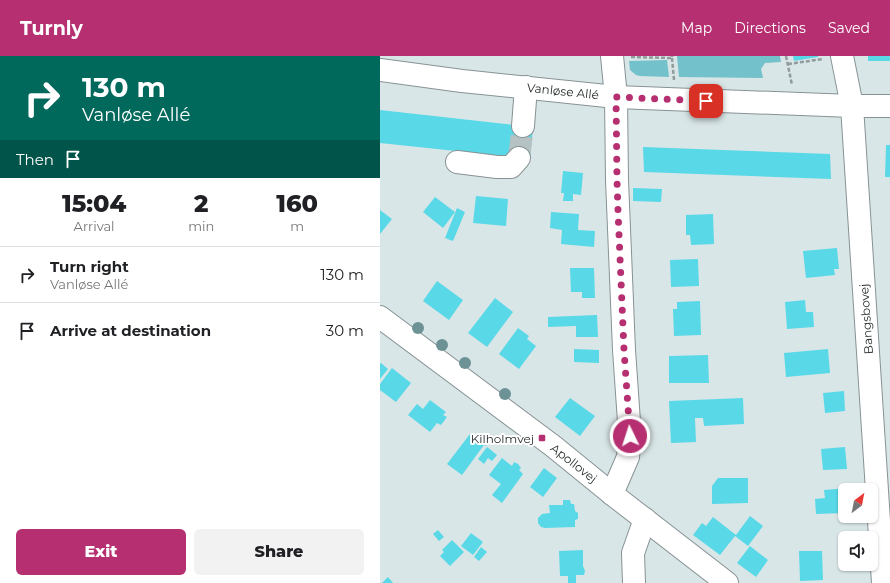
<!DOCTYPE html>
<meta charset="utf-8">
<style>
:root{--surface:#fff;--page:#f2f2f2;--text:#202124;--muted:#757577;--line:#e0e0e0;--accent:#b62f70}
body{margin:0;font-family:Montserrat,sans-serif;background:var(--page);color:var(--text);height:100vh;display:flex;flex-direction:column;font-size:15px;white-space:nowrap}
*{box-sizing:border-box;margin:0}
p{font-size:13px;color:var(--muted)}
.icon{flex:none;width:22px;height:22px;fill:none;stroke:currentColor;stroke-width:2;stroke-linecap:round;stroke-linejoin:round}
.map{position:relative;flex:1;overflow:hidden}
.side{display:flex;flex-direction:column;background:var(--surface);width:380px}
.side>*{flex:none}
.guide{background:#00695c;color:#fff;overflow:hidden}
.needle{width:26px;rotate:32deg}
.fabs{position:absolute;left:458px;top:427px;display:grid;gap:8px}
.fabs a{display:grid;place-items:center;width:40px;height:40px;border-radius:6px;background:var(--surface);box-shadow:0 1px 3px #0004;font-size:20px}
.pin{position:absolute;display:grid;place-items:center;width:34px;height:34px;color:#fff;margin:-17px;border-radius:8px;box-shadow:0 2px 6px #0006}
.me{position:absolute;width:44px;margin:-22px;rotate:356deg;stroke-linejoin:round;filter:drop-shadow(0 0 3px #0008)}
.turn{display:flex;align-items:center;gap:14px;height:84px;padding:0 16px;font-size:18px}
.turn .icon{width:52px;height:52px;stroke-width:2.5}
.turn b{display:block;font-size:28px;line-height:34px}
.then{display:flex;align-items:center;height:38px;padding:0 16px;background:#0003;gap:8px;font-size:15px}
.eta{display:flex;justify-content:space-evenly;align-items:center;height:68px;text-align:center}
.eta b{font-size:24px;font-weight:800;line-height:28px}
.button{display:flex;gap:8px;margin-top:auto;padding:8px 16px}
.button a{flex:1;height:46px;border-radius:6px;background:var(--accent);color:#fff;font-size:16px;font-weight:800;line-height:46px;text-align:center}
.button a+a{background:var(--page);color:var(--text)}
ul{padding:0;list-style:none}
li{display:flex;align-items:center;gap:12px;height:56px;padding:0 16px;border-top:1px solid var(--line)}
li div{flex:1}
li b{display:block;font-size:15px}
li em{font-style:normal}
header{display:flex;align-items:center;gap:24px;box-sizing:border-box;height:56px;padding:0 20px;background:var(--accent);color:#fff}
header strong{font-size:19px}
nav{display:flex;gap:22px;margin-inline-start:auto;font-size:14px}
main{display:flex;flex:1;min-height:0}
.map>svg:first-child{display:block}
.green{fill:#73c1ca}
.building{fill:#59d8e7}
.lines{fill:none;stroke-linecap:round;stroke-linejoin:round}
.minor-tunnel{stroke:#b5c1c2;stroke-width:22;stroke-dasharray:22 11;stroke-linecap:butt}
.minor-casing{stroke:#879294;stroke-width:24}
.path{stroke:#929b9c;stroke-width:2.5;stroke-dasharray:4 2;stroke-linecap:butt}
.minor{stroke:#fff;stroke-width:22}
.tree{fill:#6d9296}
.route{stroke:#b62f70;stroke-width:7;stroke-dasharray:0 12.6}
.poi-dot{fill:#b62f70;stroke:#fff;stroke-width:1.5}
.labels{text-anchor:middle;dominant-baseline:central;stroke-width:4;stroke-linejoin:round;paint-order:stroke}
.street-label{font-size:12px;fill:#272c2c;stroke:#fff}
.poi-label{font-size:12px;fill:#272c2c;stroke:#fff;text-anchor:end}
</style>
<header>
<strong>Turnly</strong>
<nav><a>Map</a><a>Directions</a><a>Saved</a></nav>
</header>
<main>
<section class="side">
<div class="guide">
<div class="turn"><svg class="icon" aria-label="right" viewBox="0 0 24 24"><path d="M7 20v-9h11M14 6l5 5-5 5"/></svg><div><b>130 m</b>Vanløse Allé</div></div>
<div class="then">Then<svg class="icon" aria-label="arrive" viewBox="0 0 24 24"><path d="M6 21V4h12l-3 4 3 4H6"/></svg></div>
</div>
<div class="eta">
<div><b>15:04</b><p>Arrival</p></div>
<div><b>2</b><p>min</p></div>
<div><b>160</b><p>m</p></div>
</div>
<ul>
<li><svg class="icon" aria-label="right" viewBox="0 0 24 24"><path d="M7 20v-9h11M14 6l5 5-5 5"/></svg><div><b>Turn right</b><p>Vanløse Allé</p></div><em>130 m</em></li>
<li><svg class="icon" aria-label="arrive" viewBox="0 0 24 24"><path d="M6 21V4h12l-3 4 3 4H6"/></svg><div><b>Arrive at destination</b></div><em>30 m</em></li>
</ul>
<div class="button"><a>Exit</a><a>Share</a></div>
</section>
<div class="map">
<svg width="510" height="527" viewBox="0 0 510 527">
<rect width="100%" height="100%" fill="#d9e6e7"/>
<g class="green">
<path d="M297,0h103l1,6 -16,1 -4,6 2,9 -84,-1z"/>
<path d="M287,4l2,17 -29,-1 -4,-1 -6,-5 -1,-9z"/>
</g>
<g class="building">
<path d="M413,0h25v1l-24,4z"/>
<rect x="488" y="0" width="22" height="5"/>
<path d="M0,54l153,17 -3,32 -150,-16z"/>
<path d="M506,89h4v32h-5z"/>
<path d="M263,91l187,7 1,25 -187,-7z"/>
<path d="M183,115l20,2 -2,22 -8,-1v7h-10l1,-8h-3z"/>
<path d="M253,132l29,1 -1,13 -28,-1z"/>
<path d="M96,140l32,3 -2,27 -33,-3z"/>
<path d="M55,141l20,15 -12,16 -20,-16z"/>
<path d="M77,152l8,4 -12,29 -8,-3z"/>
<path d="M0,154l12,9 -12,15z"/>
<path d="M171,156l28,2 -1,16 17,1 -1,16 -33,-3 1,-14 -12,-2z"/>
<path d="M333,158l1,30 -23,1 -1,-10h-4v-20z"/>
<path d="M457,192l2,21h-5l1,6 -29,3 -3,-27z"/>
<path d="M318,203l1,27 -28,1 -1,-27z"/>
<path d="M190,212h24l1,30h-13v-6h-11z"/>
<path d="M57,225l26,19 -14,20 -26,-19z"/>
<path d="M115,242l18,14 -26,35 -19,-14z"/>
<path d="M425,244l1,12h7l1,15 -27,2 -2,-27z"/>
<path d="M320,245l1,34 -27,1 -1,-27h4v-7z"/>
<path d="M217,259l1,22h-22v-11l-28,1v-10z"/>
<path d="M138,272l11,8 -2,3 9,7 -17,23 -20,-15z"/>
<path d="M194,293l25,1v13l-25,-1z"/>
<path d="M448,293l2,24 -44,4 -2,-24z"/>
<path d="M328,299l1,28h-40v-27z"/>
<path d="M1,307l7,6 -8,10v-15z"/>
<path d="M12,312l19,15 -15,19 -16,-12v-6z"/>
<path d="M464,335l1,20 -20,2 -2,-20z"/>
<path d="M190,342l25,18 -15,20 -25,-19z"/>
<path d="M363,342l1,26 -40,2 -1,-8h-8l1,24 -25,1 -2,-42z"/>
<path d="M50,344l16,12 -3,3 4,2 -6,8 -4,-2 -7,9 -22,-17 9,-11 6,5z"/>
<path d="M90,378l7,5 3,-3 8,6 -2,4 -2,-1 -22,30 -15,-11z"/>
<path d="M107,391l10,8 -5,6 -4,-3 -4,6 -6,-5z"/>
<path d="M465,391l2,22 -24,1 -2,-21z"/>
<path d="M122,402l10,8 2,-4 4,2 3,4 -2,2 4,4 -21,29 -10,-8 9,-11 -12,-9z"/>
<path d="M164,412l13,10 -14,19 -13,-10z"/>
<path d="M338,422h30v25l-36,1v-18z"/>
<path d="M468,432v2h-3v23l-29,1 -1,-15 10,-1 -1,-8z"/>
<path d="M183,444h7l1,4h3l1,7 3,2v6l-3,1v7l-30,1 -4,-1 -3,-4v-5l4,-4 8,-1 -1,-8h14z"/>
<path d="M370,460l13,10 -15,20 -13,-10 -15,19 -27,-20 9,-12 4,3 7,-9 23,18z"/>
<path d="M58,474l6,7 -5,4 -6,-7z"/>
<path d="M91,477l12,9 -10,13 -12,-9z"/>
<path d="M72,484l12,12 -14,14 -10,-10 4,-4 -2,-2z"/>
<path d="M370,490l18,14 -12,17 -19,-14z"/>
<path d="M101,491l6,5 -8,9 -5,-4z"/>
<path d="M203,494v16l2,5 -1,4h-8v8h-8v-7h-8l-1,-25z"/>
<path d="M419,495h23l1,29 -23,1z"/>
<path d="M8,521l5,6h-11z"/>
</g>
<g class="lines">
<path class="minor-tunnel" d="M139,102l4,-32"/>
<defs>
<g id="minor">
<path d="M232,0l4,41 1,83 7,170 6,86 -2,21 -16,37"/>
<path d="M462,0l10,50 31,477"/>
<path d="M0,14l82,11 154,16 236,9h38"/>
<path d="M143,70l3,-39"/>
<path d="M77,106l40,5h14l8,-9"/>
<path d="M0,261l173,129 59,48 115,89"/>
<path d="M254,527l-1,-30 12,-34"/>
</g>
</defs>
<use href="#minor" class="minor-casing"/>
<g class="path">
<path d="M406,0l6,29"/>
<path d="M251,1l41,1v-2"/>
<path d="M292,2l2,22"/>
<path d="M408,8l35,-5"/>
</g>
<use href="#minor" class="minor"/>
</g>
<g class="tree">
<circle cx="38" cy="272" r="6"/>
<circle cx="62" cy="289" r="6"/>
<circle cx="85" cy="307" r="6"/>
<circle cx="125" cy="338" r="6"/>
</g>
<g class="lines">
<path class="route" d="M250,380l-6,-86 -6,-139 -1,-31 -1,-83 90,4"/>
</g>
<rect class="poi-dot" x="158" y="378" width="8" height="8" rx="2"/>
<g class="labels">
<g class="street-label">
<text transform="translate(183 35) rotate(6)">Vanløse Allé</text>
<text transform="translate(486 263) rotate(-94)">Bangsbovej</text>
<text transform="translate(194 407) rotate(38)">Apollovej</text>
</g>
<g class="poi-label">
<text x="154" y="382">Kilholmvej</text>
</g>
</g>
</svg>
<div class="fabs">
<a><svg class="needle" viewBox="-14 -14 28 28"><path d="M0-13l5 13h-10z" fill="#e53935"/><path d="M0 13l5-13h-10z" fill="#757577"/></svg></a>
<a><svg class="icon" aria-label="sound" viewBox="0 0 24 24"><path d="M4 9h4l5-4v14l-5-4H4zM17 9q2 3 0 6"/></svg></a>
</div>
<div class="pin" style="left:326px;top:45px;background:#d93025"><svg class="icon" aria-label="arrive" viewBox="0 0 24 24"><path d="M6 21V4h12l-3 4 3 4H6"/></svg></div>
<svg class="me" style="left:250px;top:380px" viewBox="-20 -20 40 40"><circle r="17" fill="#b62f70" stroke="#fff" stroke-width="3"/><path d="M0-11L8 9 0 5-8 9z" fill="#fff"/></svg>
</div>
</main>
